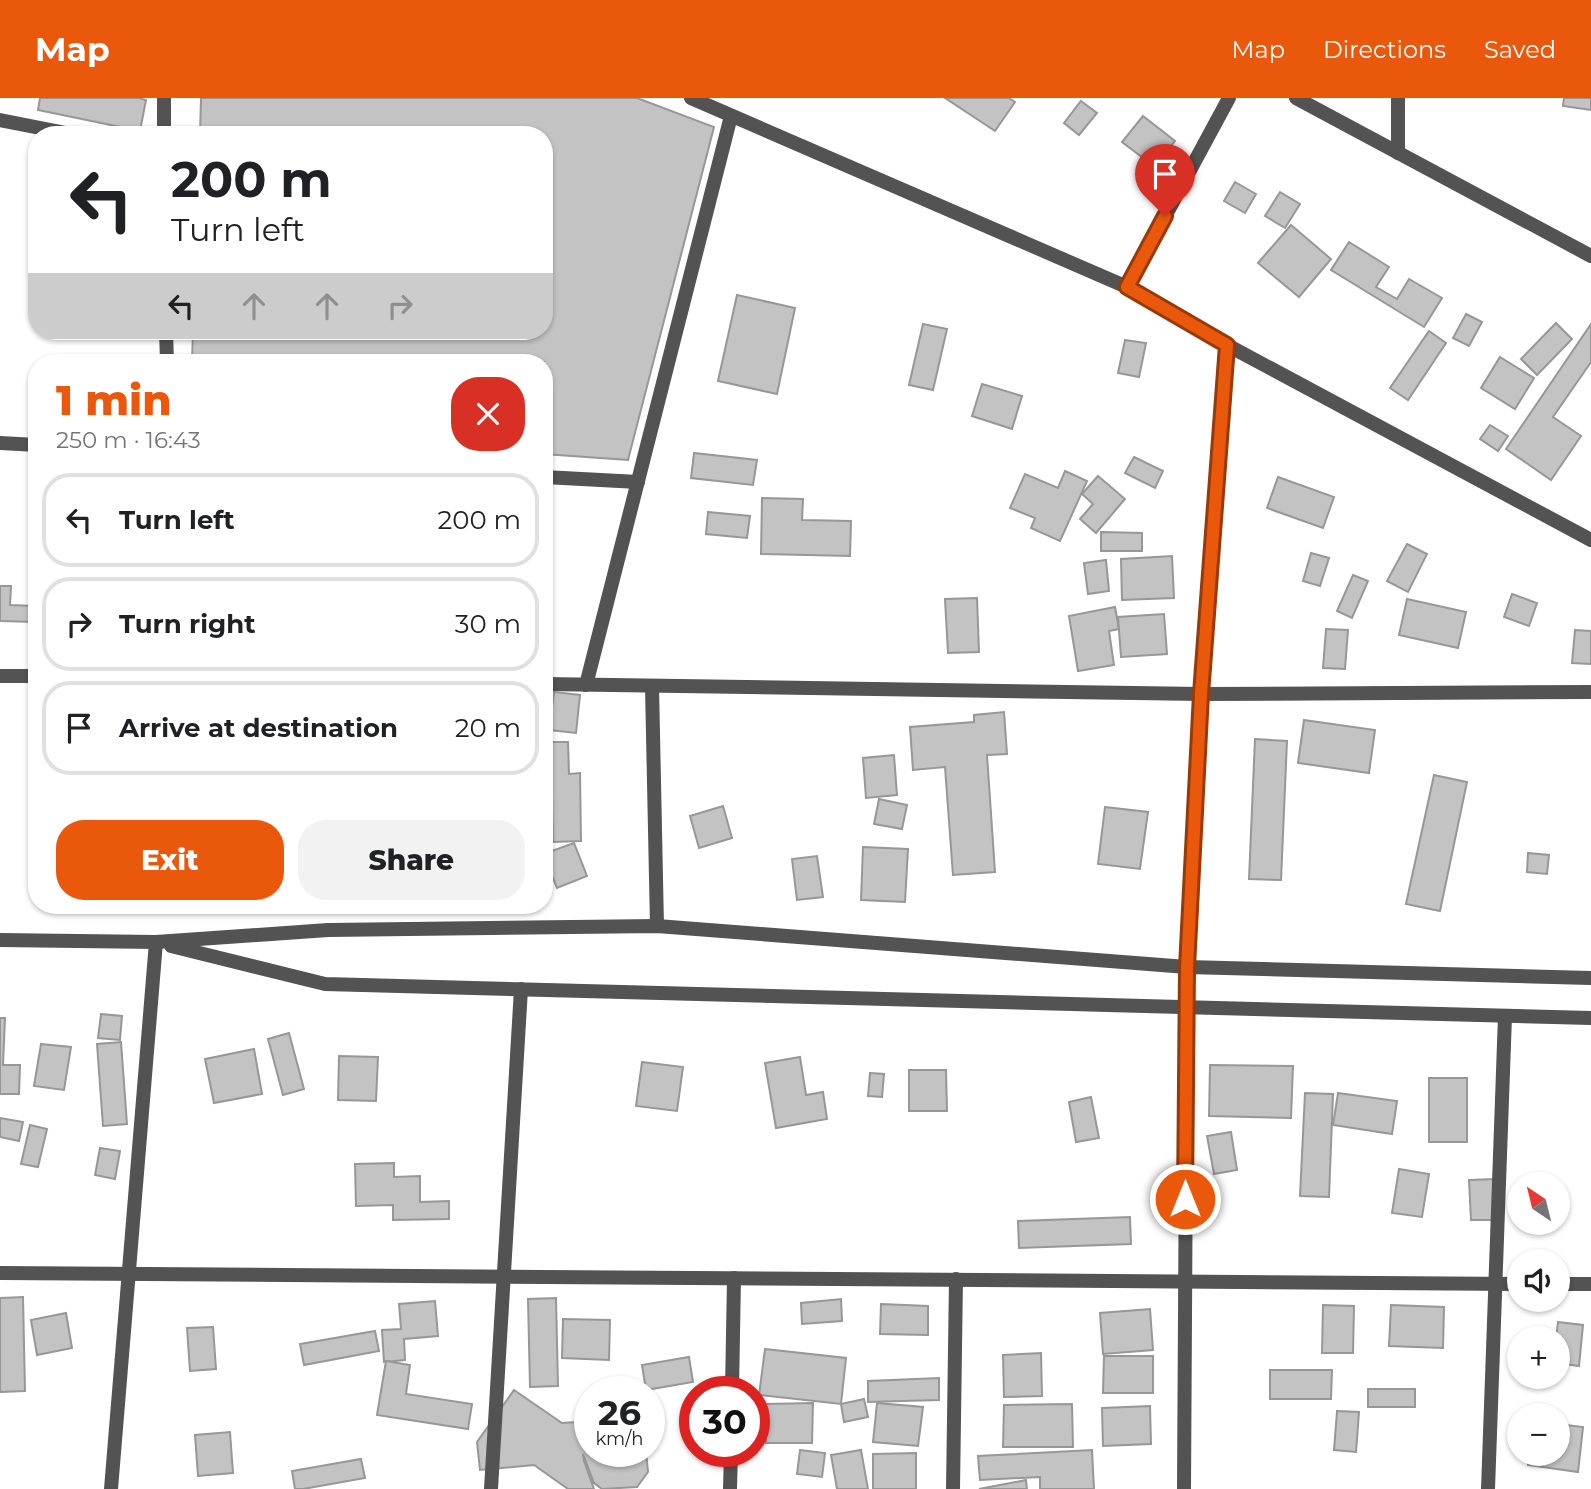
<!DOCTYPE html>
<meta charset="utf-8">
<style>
:root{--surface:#fff;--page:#f2f2f2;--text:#202124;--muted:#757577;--line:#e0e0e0;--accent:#ea580c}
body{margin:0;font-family:Montserrat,sans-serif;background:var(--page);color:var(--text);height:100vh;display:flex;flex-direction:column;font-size:26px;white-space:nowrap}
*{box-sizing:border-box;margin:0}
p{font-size:23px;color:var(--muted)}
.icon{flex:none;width:38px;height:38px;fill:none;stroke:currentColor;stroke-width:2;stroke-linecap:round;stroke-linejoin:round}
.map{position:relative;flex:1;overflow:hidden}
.details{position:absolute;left:28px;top:256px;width:525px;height:560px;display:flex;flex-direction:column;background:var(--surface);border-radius:28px;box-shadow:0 2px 5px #0004}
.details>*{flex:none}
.guide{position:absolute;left:28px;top:28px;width:525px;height:214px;border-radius:28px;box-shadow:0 2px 5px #0004;background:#fff;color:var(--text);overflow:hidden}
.needle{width:46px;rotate:325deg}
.buttons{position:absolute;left:1507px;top:1074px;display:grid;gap:14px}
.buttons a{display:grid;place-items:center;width:63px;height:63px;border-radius:50%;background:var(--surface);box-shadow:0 2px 5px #0004;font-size:35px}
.speed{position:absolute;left:574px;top:1278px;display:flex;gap:14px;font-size:35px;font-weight:700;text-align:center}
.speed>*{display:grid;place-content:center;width:91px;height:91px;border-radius:50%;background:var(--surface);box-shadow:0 2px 5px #0004;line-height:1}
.speed small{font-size:18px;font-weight:400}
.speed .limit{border:10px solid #d22;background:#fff;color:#111}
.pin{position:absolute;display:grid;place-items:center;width:60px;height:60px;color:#fff;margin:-72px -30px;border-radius:50% 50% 50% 0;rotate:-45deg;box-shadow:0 0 7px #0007}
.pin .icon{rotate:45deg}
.me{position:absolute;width:77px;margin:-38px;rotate:0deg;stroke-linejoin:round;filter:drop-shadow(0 0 5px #0008)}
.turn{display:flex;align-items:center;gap:24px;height:147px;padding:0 28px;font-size:32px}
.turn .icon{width:91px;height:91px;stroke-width:2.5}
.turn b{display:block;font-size:49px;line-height:60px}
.lanes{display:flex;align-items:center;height:66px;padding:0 28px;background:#0003;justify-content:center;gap:35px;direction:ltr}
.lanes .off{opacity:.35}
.round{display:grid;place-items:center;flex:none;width:74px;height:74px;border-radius:28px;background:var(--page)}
.overview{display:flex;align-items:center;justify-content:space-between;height:119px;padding:0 28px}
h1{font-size:42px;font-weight:800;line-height:52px;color:var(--accent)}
.button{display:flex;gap:14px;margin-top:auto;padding:14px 28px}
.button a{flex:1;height:80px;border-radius:28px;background:var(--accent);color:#fff;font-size:28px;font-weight:800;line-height:80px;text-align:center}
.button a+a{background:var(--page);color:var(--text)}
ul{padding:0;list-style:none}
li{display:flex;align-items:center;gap:21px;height:94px;margin:0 14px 10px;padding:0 14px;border:4px solid var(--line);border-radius:28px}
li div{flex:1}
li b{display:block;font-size:26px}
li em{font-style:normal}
header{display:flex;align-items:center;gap:42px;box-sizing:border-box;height:98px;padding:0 35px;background:var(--accent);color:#fff}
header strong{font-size:33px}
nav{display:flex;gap:38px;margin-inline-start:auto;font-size:24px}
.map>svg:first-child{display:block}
.building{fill:#c3c3c3;stroke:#979797;stroke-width:2}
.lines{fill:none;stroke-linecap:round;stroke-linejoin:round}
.minor{stroke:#535353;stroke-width:14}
.tertiary{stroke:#535353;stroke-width:14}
.route-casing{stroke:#983908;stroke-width:18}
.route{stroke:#ea580c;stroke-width:12}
</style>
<header>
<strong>Map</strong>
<nav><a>Map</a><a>Directions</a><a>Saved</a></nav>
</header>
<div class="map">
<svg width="1591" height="1391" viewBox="0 0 1591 1391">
<rect width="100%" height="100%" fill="#fff"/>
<g class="building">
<path d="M40,0h99l7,2 -6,31 -102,-21z"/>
<path d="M201,0h436l77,29 -86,333 -84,-6v-92h-352l1,-31h351v-196h-344z"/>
<path d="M945,0h64l6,4 -20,29z"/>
<path d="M1564,0h27v12l-28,-4z"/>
<path d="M1081,3l16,12 -18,22 -15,-12z"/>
<path d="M1143,18l32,25 -20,26 -33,-25z"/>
<path d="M1235,84l21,12 -11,19 -21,-12z"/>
<path d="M1280,94l20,12 -15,24 -20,-12z"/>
<path d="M1291,127l40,34 -32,38 -41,-34z"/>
<path d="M1349,144l40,25 -13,20 21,12 12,-20 33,19 -18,29 -93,-57z"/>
<path d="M737,197l58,13 -18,86 -59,-13z"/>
<path d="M1466,216l16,8 -13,24 -16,-8z"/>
<path d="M1556,225l16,16 -35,36 -16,-16z"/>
<path d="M923,226l24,5 -14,61 -24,-5z"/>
<path d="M1591,226v38l-38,55 28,19 -30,44 -45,-31z"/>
<path d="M1429,233l17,12 -38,57 -18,-12z"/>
<path d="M1125,242l21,3 -7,34 -21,-4z"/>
<path d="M1500,259l34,21 -19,31 -34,-21z"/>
<path d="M982,286l40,12 -10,33 -40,-13z"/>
<path d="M1490,327l18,11 -10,15 -18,-12z"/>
<path d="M694,355l63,7 -4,25 -62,-7z"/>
<path d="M1134,359l29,14 -8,17 -30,-15z"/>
<path d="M1065,373l22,10 -27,60 -29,-13 4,-10 -25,-10 15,-34 33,14z"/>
<path d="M1098,378l27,23 -29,34 -16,-14 13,-15 -11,-10z"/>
<path d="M1278,379l56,20 -11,31 -56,-20z"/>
<path d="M762,400l41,1 -1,21 49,1 -1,35 -89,-2z"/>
<path d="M708,414l42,4 -3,22 -41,-4z"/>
<path d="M1101,434l41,1v18h-41z"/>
<path d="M1407,446l20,10 -19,38 -21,-11z"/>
<path d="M1311,455l18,5 -9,28 -17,-5z"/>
<path d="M1172,458l2,42 -52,2 -1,-41z"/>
<path d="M1106,462l3,31 -21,3 -4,-31z"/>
<path d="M1353,477l15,6 -16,37 -15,-7z"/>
<path d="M0,488h11l-1,19 26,1 -1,16 -35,-1z"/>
<path d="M1512,496l25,9 -8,23 -25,-9z"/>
<path d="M977,500l2,54 -31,1 -3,-54z"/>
<path d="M1407,501l59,13 -8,36 -59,-13z"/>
<path d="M1115,509l4,22 -10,2 5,34 -36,6 -9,-55z"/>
<path d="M1164,516l3,40 -46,3 -3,-40z"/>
<path d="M1326,531l22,1 -3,39 -22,-1z"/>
<path d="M1575,532l16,1v33l-19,-1z"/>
<path d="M554,594l26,3 -4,38 -27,-3z"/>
<path d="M1004,614l3,42 -20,1 8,117 -42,3 -8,-108 -32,3 -3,-43 64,-5v-7z"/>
<path d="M1304,622l71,10 -6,43 -71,-10z"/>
<path d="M1255,641l32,2 -6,139 -32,-1z"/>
<path d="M551,644h17l1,32 11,-1 1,68 -28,1z"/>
<path d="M894,657l3,40 -31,3 -3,-40z"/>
<path d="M1434,677l33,7 -27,129 -34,-7z"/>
<path d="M879,701l28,6 -5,24 -28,-5z"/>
<path d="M723,708l9,32 -33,10 -9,-32z"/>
<path d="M1105,709l43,5 -8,57 -42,-5z"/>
<path d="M544,733l8,20 22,-8 13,33 -30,12 -13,-32z"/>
<path d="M863,749l45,2 -3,53 -44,-2z"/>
<path d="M1528,755l21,2 -2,19 -20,-2z"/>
<path d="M817,758l6,41 -26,3 -5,-41z"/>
<path d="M101,916l21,2 -2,24 -22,-2z"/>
<path d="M0,920h5l-2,47h17l-1,29h-19z"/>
<path d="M289,935l15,56 -21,6 -15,-56z"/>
<path d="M121,944l6,82 -24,2 -6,-82z"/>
<path d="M41,946l30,3 -7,43 -30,-4z"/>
<path d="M254,951l8,45 -48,9 -9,-44z"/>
<path d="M339,958l39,1 -2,44 -38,-1z"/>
<path d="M800,959l6,38 17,-3 4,27 -51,9 -11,-65z"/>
<path d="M642,964l41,5 -6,44 -41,-5z"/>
<path d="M1210,967l83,1 -2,52 -82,-2z"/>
<path d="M909,972h37l1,41h-38z"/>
<path d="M870,975l14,1 -2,23 -14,-1z"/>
<rect x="1429" y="980" width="38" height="64"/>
<path d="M1305,995l28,1 -4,103 -29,-1z"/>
<path d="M1338,995l59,8 -5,33 -59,-9z"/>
<path d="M1091,999l8,41 -23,4 -7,-40z"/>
<path d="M0,1020l23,4 -4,19 -19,-4z"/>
<path d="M30,1027l17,4 -9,38 -17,-3z"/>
<path d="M1231,1034l6,38 -23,4 -7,-38z"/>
<path d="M100,1050l20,3 -5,28 -20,-4z"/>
<path d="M394,1065v14l26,-1v26l29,-1v18l-56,1v-15l-37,1 -1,-42z"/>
<path d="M1399,1071l30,5 -7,43 -30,-4z"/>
<path d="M1495,1081l1,41h-25l-2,-40z"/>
<path d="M1130,1119l1,27 -112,4 -1,-27z"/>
<path d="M23,1199l2,94 -25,1v-94z"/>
<path d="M556,1200l2,88 -28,1 -2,-88z"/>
<path d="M841,1201l1,22 -40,3 -1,-21z"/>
<path d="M435,1203l3,35 -34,3 1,21 -21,2 -2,-32 19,-1 -2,-25z"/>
<path d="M881,1206l47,2v29l-48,-1z"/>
<path d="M1323,1207l31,1 -1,47h-31z"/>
<path d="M1391,1207l53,2 -1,41 -54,-2z"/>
<path d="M1150,1211l3,41 -50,4 -3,-41z"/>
<path d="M66,1215l6,35 -35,7 -6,-35z"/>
<path d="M563,1221l47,1 -1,40 -47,-2z"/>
<path d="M1558,1224l25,3 -4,41 -21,-3 -2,-24z"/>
<path d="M213,1229l3,42 -26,2 -3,-43z"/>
<path d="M375,1233l4,20 -75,14 -4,-21z"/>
<path d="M765,1251l81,9 -5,46 -82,-9z"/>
<path d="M1041,1255l1,43 -38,1 -1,-42z"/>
<path d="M1104,1258h49v37h-50z"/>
<path d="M689,1259l4,25 -47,8 -4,-25z"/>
<path d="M386,1263l24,4 -4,29 66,10 -4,25 -91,-14z"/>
<path d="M1270,1272h62l-1,29h-61z"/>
<path d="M939,1280v22l-71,2v-21z"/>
<rect x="1368" y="1291" width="47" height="18"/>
<path d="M514,1292l48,33 28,-2v30h56l2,21 -11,15 -35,2 -8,-6 -11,-29 1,7 10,28h-26l-34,-24 -54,5 -3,-28z"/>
<path d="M864,1301l4,18 -24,5 -3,-18z"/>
<path d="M813,1305l-1,40h-46l-1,-39z"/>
<path d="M877,1305l46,4 -5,39 -45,-4z"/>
<path d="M1072,1306l1,43h-70l1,-42z"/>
<path d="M1150,1308l1,38 -48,2 -1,-38z"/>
<path d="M1337,1313l22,1 -3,40 -22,-2z"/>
<path d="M1558,1326l25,3 -5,45 -50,-7 1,-11h29z"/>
<path d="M230,1334l3,41 -35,3 -3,-41z"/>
<path d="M800,1352l25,3 -3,24 -25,-3z"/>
<path d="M861,1352l7,39h-31l-6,-34z"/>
<path d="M1092,1352l2,39h-54v-12l-60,3 -2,-24z"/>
<path d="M916,1355v36h-43v-35z"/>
<path d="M361,1361l4,19 -62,11h-8l-3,-18z"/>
<path d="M1026,1382l1,9h-48z"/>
</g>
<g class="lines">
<g class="minor">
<path d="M164,0v37"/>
<path d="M691,0l436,189 100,58 364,195"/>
<path d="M1296,0l295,158"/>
<path d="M1398,0v55"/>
<path d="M0,22l76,15"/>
<path d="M1127,189l102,-189"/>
<path d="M166,233l1,31"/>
<path d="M0,345l37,2"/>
<path d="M544,379l94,5"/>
<path d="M0,578h37"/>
<path d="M544,586l657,10 390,-2"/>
<path d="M586,587l145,-569"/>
<path d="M652,588l5,240"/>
<path d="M0,1175l1519,11"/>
<path d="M1558,1186h33"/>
<path d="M732,1293l2,-113"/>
<path d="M111,1391l45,-547"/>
<path d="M491,1391l30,-500"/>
<path d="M730,1391l1,-38"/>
<path d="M953,1391l3,-210"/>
<path d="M1184,1391l3,-522 14,-273 26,-349"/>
<path d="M1488,1391l17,-473"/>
</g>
<g class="tertiary">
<path d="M0,842l156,2 172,-12 329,-4 530,41 404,11"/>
<path d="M171,848l154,38 1266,34"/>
</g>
</g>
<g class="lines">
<defs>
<path id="route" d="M1165,118l-38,71 100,58 -26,349 -14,273 -2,232"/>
</defs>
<use href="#route" class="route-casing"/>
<use href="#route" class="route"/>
</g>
</svg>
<div class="buttons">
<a><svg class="needle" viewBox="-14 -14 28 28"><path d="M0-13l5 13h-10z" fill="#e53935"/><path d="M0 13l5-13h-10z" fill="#757577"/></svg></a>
<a><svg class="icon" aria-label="sound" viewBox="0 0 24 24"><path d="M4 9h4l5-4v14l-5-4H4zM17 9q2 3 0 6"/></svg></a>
<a>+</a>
<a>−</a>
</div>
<div class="speed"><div>26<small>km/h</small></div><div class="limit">30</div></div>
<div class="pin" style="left:1165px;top:118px;background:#d93025"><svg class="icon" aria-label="arrive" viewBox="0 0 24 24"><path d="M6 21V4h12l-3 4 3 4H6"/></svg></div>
<svg class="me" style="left:1185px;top:1101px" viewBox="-20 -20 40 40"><circle r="17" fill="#ea580c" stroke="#fff" stroke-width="3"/><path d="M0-11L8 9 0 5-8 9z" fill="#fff"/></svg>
<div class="guide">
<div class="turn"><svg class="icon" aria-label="left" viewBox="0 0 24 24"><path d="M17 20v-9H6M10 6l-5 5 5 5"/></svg><div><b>200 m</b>Turn left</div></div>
<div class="lanes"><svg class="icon" aria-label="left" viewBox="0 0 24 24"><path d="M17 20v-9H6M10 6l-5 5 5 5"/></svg><svg class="icon off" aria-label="ahead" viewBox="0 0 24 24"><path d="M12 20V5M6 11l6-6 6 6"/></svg><svg class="icon off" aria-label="ahead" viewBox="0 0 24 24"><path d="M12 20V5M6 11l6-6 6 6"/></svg><svg class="icon off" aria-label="right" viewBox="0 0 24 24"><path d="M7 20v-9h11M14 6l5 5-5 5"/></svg></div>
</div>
<section class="details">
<div class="overview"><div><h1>1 min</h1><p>250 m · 16:43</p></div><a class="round" style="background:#d93025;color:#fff"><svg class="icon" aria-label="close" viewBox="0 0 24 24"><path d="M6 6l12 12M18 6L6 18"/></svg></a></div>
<ul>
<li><svg class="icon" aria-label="left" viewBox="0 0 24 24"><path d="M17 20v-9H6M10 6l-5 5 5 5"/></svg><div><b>Turn left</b></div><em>200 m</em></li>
<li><svg class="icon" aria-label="right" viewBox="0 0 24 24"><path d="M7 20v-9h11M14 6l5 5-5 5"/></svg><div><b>Turn right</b></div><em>30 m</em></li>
<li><svg class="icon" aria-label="arrive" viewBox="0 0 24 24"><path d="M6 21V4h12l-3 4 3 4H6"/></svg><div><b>Arrive at destination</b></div><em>20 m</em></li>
</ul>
<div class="button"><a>Exit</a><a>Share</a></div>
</section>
</div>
